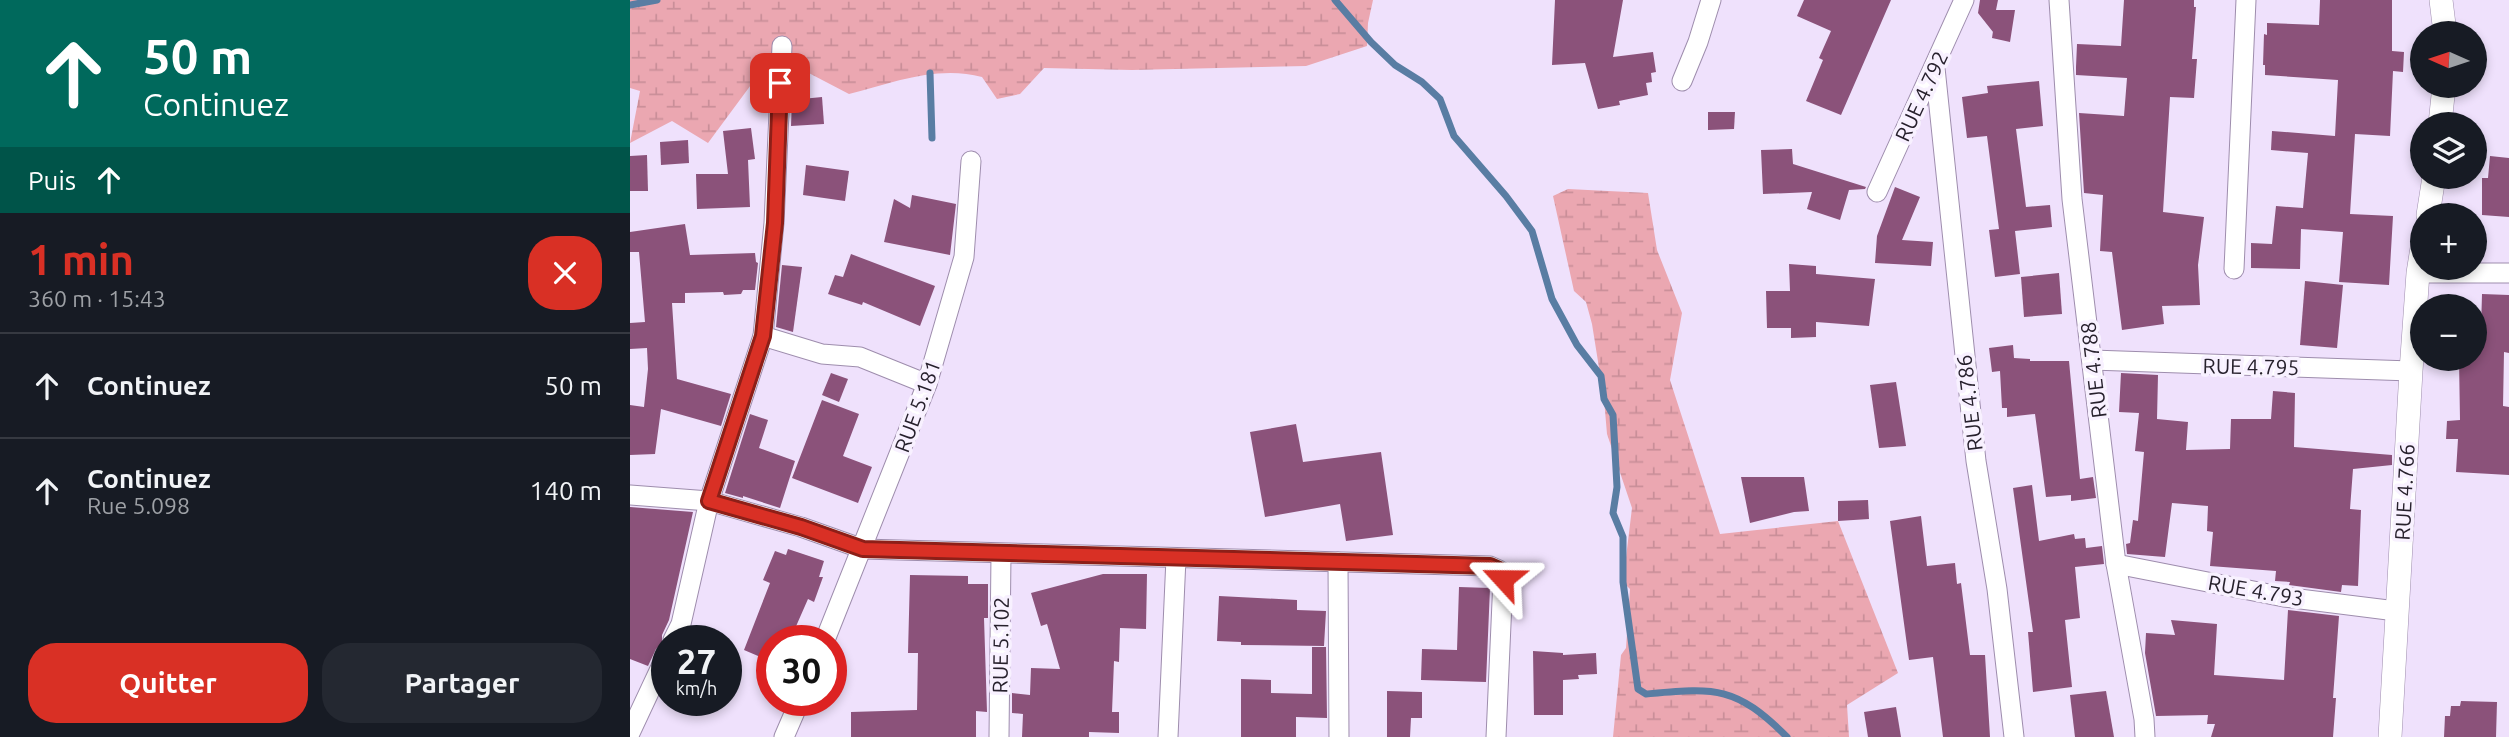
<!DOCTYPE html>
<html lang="fr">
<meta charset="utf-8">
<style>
:root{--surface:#171b24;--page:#242831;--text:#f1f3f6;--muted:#9ea1a6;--line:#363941;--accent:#d93025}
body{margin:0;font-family:Ubuntu,sans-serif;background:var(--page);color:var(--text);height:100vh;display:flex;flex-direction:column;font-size:26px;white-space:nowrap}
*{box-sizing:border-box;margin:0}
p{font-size:23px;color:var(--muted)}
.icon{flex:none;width:38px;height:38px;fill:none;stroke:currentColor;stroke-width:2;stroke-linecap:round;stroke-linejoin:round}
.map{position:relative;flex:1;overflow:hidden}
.details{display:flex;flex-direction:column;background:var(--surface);width:630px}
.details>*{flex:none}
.guide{background:#00695c;color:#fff;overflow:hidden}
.needle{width:46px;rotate:273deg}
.fabs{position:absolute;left:1780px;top:21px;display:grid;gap:14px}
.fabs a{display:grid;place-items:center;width:77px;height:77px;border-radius:50%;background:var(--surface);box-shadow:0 4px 10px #0003;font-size:35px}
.speed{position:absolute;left:21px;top:625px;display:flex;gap:14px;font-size:35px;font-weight:700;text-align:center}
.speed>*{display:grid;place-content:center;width:91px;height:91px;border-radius:50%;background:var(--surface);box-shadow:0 4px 10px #0003;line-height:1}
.speed small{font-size:18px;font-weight:400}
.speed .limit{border:10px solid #d22;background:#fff;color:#111}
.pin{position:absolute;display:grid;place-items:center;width:60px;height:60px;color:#fff;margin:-30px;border-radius:14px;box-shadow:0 4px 10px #0006}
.me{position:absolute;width:77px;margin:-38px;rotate:294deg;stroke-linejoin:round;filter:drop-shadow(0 0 5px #0008)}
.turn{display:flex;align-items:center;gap:24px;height:147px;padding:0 28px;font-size:32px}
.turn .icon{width:91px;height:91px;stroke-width:2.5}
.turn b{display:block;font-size:49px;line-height:60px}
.then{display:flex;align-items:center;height:66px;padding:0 28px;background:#0003;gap:14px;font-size:26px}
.round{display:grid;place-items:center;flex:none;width:74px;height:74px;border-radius:28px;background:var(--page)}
.head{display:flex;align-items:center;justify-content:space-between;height:119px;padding:0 28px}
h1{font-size:42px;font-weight:600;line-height:52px;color:var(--accent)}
.cta{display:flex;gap:14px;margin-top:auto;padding:14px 28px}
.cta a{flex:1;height:80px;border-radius:28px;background:var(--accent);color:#fff;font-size:28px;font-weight:600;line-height:80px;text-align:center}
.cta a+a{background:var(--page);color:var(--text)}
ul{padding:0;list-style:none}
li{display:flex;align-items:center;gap:21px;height:105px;padding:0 28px;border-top:2px solid var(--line)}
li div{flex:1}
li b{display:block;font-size:26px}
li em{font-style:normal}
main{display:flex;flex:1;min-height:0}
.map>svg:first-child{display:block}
.wetland{fill:url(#wetland-marsh)}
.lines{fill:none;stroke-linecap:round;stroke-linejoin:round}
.stream{stroke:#597da3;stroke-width:7}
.building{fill:#8b527a}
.minor-casing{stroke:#9e8dad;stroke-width:21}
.tertiary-casing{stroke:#9e8dad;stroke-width:24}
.minor{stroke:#fff;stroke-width:19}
.tertiary{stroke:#fff;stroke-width:23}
.route-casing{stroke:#8d1f18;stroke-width:18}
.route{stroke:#d93025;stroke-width:12}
.labels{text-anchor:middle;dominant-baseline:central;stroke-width:7;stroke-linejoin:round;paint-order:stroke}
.street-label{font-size:21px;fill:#27212d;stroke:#f8f1ff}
</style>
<main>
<section class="details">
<div class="guide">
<div class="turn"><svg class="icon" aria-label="ahead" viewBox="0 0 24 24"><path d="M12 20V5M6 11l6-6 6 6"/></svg><div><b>50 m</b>Continuez</div></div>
<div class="then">Puis<svg class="icon" aria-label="ahead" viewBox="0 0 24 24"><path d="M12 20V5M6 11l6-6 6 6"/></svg></div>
</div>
<div class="head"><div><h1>1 min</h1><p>360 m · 15:43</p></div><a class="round" style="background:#d93025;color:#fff"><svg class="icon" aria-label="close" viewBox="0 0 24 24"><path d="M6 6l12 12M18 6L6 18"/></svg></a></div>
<ul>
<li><svg class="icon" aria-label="ahead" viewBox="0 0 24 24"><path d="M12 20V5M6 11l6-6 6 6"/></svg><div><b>Continuez</b></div><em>50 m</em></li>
<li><svg class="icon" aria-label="ahead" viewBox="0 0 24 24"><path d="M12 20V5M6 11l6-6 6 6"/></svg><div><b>Continuez</b><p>Rue 5.098</p></div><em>140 m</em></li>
</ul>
<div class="cta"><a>Quitter</a><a>Partager</a></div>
</section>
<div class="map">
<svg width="1879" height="737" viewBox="0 0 1879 737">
<defs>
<pattern id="wetland-marsh" width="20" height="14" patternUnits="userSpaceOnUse" patternTransform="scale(1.75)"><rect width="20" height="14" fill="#eba7b1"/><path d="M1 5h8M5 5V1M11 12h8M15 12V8" fill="none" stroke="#ca8f99"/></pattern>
</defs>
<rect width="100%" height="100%" fill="#efe1fc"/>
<g class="wetland">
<path d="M0,0h743l-5,23 -1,23 -61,20 -174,4 -88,-2 -24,26 -23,5 -15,-22c-45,-12 -90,6 -133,17l-69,-36 -10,1 -62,84 -36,-22 -42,22 10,-52 -10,-3z"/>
<path d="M938,189l80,4 9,57 25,63 -12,67 50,154 118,-13 60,152 -51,32 2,32h-236l8,-82 5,-7 4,-59 -7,-7 9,-74 -25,-74 -3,-35 -12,-75 -6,-22 -12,-11 -21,-95z"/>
</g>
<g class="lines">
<g class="stream">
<path d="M705,0l36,42 24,23 27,17 18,17 14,37 52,60 26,35 20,68 25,46 24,31 3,23 9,16 4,72 -4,26 10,24v45l15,107 8,5c69,-6 89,-9 141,43"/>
<path d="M0,5l27,-5"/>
<path d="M300,73l2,65"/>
</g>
</g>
<g class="building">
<path d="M925,0h68l-10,57 40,-5 3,20 -5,1 1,9 -6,1 2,12 -29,6 1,4 -22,4 -13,-46 -33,2z"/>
<path d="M1174,0h87l-50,115 -35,-14 17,-41 -4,-2 12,-27 -34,-15z"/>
<path d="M1350,0h18l-2,10h19l-5,32 -18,-4 4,-27 -3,21 -15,-19z"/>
<path d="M1494,0h70v7h2l-4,52h5l-3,39 -24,-1 -7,115 41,5 -6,48 2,40 -38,1 2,18 -42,6 -10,-78 -12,-1 3,-56 -19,-2 -5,-80 45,3 3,-38 -51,-3v-8l1,-23 44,2z"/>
<path d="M1690,0h72v51l12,1 -1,20 -10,-1 -3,65 -35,-2 -5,80 43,2 -4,69 -50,-3 4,-50 -42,-3 -1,40 -49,-1v-25l21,1 4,-38 27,2 5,-55 -37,-3 1,-19 63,5 3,-56 -73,-5v-10h-2l1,-31 3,1v-12l52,2z"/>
<path d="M1409,81l4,45 -27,3 10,78 24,-2 2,22 -37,4 5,43 -25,3 -6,-47 10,-1 -12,-93 -20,2 -5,-41 26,-4 -1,-7z"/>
<path d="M192,97l2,27 -33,2 1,-26z"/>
<path d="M1078,112h27l-1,17 -26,1z"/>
<path d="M121,128l4,31 -7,1 2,47 -53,2 -1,-35h32l-5,-43z"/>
<path d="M58,140l1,23 -28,2 -1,-23z"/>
<path d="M1162,149l1,15 73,23 -1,2 -16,1 -9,30 -33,-11 5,-17 -49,2 -2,-44z"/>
<path d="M17,155l1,36h-18v-35z"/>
<path d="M1860,156l19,2v59l-27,-2v-37h6z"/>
<path d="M176,165l43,6 -4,30 -42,-6z"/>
<path d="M1265,187l25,10 -18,43 31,2 -2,24 -56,-3 2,-27z"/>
<path d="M282,195l44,9 -6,51 -66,-13 10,-43 16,9z"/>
<path d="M55,224l5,31 65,-2 1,9 2,1 -3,27h-12l-2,4 -17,1 -1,-3 -38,1v10h-13l5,76 54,15 -10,32 -60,-17 -6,45 -25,1v-50l14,2 4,-38 -1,-21 -17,1v-26l15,-1 -6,-70h-9v-20z"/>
<path d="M221,254l84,32 -15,40 -57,-24 -1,3 -34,-11 7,-19 8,2z"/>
<path d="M1159,264l27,2v8l59,5 -6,47 -53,-4v15l-25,1v-10h-24l-1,-37h24z"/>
<path d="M152,265l20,2 -9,65 -17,-5z"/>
<path d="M1429,273l3,41 -38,3 -3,-40z"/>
<path d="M1675,281l38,4 -6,63 -37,-3z"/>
<path d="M1852,294l27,1v58l-5,-1 -1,54 6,1v68l-53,-3 2,-33h-12l1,-18 13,-1 -1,-61h15l3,-28 4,-1z"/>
<path d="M1383,345l1,13 16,1v2h39l11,118 13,-2 3,21 -25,3v-6l-25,2 -11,-83 -28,3v-9h-5l-2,-37 -8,1 -3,-24z"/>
<path d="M201,373l17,6 -9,23 -17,-7z"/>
<path d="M1491,373l37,2 -1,44 31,3 -2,28 44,-1 1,-30h40l2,-28 22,2 -1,54 98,8v10l-39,4 -3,40 11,1 -3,76 -16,-1 -1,7 -52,-7 1,-3 -15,-1 1,-10 -66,-5 3,-34 -6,-1 1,-25 -36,-3 -7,54 -38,-3 -1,-10 4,-1 3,-23 5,1 6,-69 -9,-1 4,-38 -20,-1z"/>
<path d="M1266,382l10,64 -27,2 -9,-63z"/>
<path d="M192,400l37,14 -16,42 29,11 -14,36 -66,-25z"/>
<path d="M120,414l18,6 -9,28 36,13 -15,47 -37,-12v2l-18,-5z"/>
<path d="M666,424l7,38 78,-10 12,83 -47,6 -6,-37 -75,13 -15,-85z"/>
<path d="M1111,477h63l5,34 -15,1 -44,11z"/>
<path d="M1402,485l7,56 35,-7 1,5 10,-1 1,10 16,-2 2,18 -29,3 5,51 -15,2 7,67 -39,5 -5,-60h5l-20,-144z"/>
<path d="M1238,500l1,19 -31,2v-20z"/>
<path d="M0,507l63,5 -24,108 -7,15v8l-6,6 -8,17 -18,-7z"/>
<path d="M1291,516l6,50 28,-3 2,21 4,-1 9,72h15l5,82h-47l-10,-80 -24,3 -19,-139z"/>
<path d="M158,549l36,12 -5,16h4l-9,25 -6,-3 -18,41h-18v22l-28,-12 26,-67 -7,-3 12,-29 11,4z"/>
<path d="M473,574h44l-1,55 -26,-1 -1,34 -5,-1 -2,51h7v21l-30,-1v5h-67l1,-23 -11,-1v-20l18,2 1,-27 29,1 -13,-45 -6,2 -10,-33z"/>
<path d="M280,575l58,1v8h20v34h-4l3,94 -11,-1v26h-125v-25l66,-2 1,-57h-10z"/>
<path d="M829,587l31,1 -4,94 -65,-2 1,-31 35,1z"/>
<path d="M589,596l78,4v10l29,1 -2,35 -83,-1v-3l-24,-1z"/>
<path d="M1658,610l51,6 -6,82h3l-3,39h-122l4,-13h-8l1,-9 -52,1 -11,-63 1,-20 29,2 -4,-15 46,4 -3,51 70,5z"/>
<path d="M682,647h14l1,71 -31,-1v20h-55v-58l30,1v13l41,1z"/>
<path d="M903,651l30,2v2l33,-2 1,21 -19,1 1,4 -16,1v35h-29z"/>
<path d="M757,691l35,1v26h-11l-1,19h-23z"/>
<path d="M1476,691l8,46h-39l-5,-42z"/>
<path d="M1831,701l36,1 -1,35h-52l1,-21h5l1,-10h9z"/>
<path d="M1266,707l5,30h-33l-4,-25z"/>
</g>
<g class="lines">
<defs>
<g id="minor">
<path d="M1429,0l13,199 44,365 28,155 1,18"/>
<path d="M1305,68l41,393 21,128 17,148"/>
<path d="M1052,81l16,-39 13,-42"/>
<path d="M1247,192l87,-192"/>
<path d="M1604,269l12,-269"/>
<path d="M1788,273h91"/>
<path d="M133,336l59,18 38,3 67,27"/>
<path d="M1462,360l319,11"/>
<path d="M0,495l79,6 92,26 62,22 627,17 9,4 4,9 -7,158"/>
<path d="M708,562l1,175"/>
<path d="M1486,564l168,33 112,14"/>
<path d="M43,640l8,-16 28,-123 54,-165 11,-113 8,-177"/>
<path d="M195,640l102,-256 37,-127 7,-96"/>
<path d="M0,733l37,-79"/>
<path d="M154,737l16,-37"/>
<path d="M369,737l2,-183"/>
<path d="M538,737l8,-179"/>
</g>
<g id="tertiary">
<path d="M1811,0l4,33"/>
<path d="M1810,124l4,-38"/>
<path d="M1798,215l6,-38"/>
<path d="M1760,737l21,-366 7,-98 4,-25"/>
</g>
</defs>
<use href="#minor" class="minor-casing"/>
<use href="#tertiary" class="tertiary-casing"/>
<use href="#minor" class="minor"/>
<use href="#tertiary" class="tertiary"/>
</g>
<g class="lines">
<defs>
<path id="route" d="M150,83l-5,140 -12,113 -54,165 92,26 62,22 627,17 9,4 4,9"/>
</defs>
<use href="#route" class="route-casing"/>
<use href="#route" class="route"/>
</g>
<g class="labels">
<g class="street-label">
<text transform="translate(1291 96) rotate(-65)">RUE 4.792</text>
<text transform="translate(1621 366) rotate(1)">RUE 4.795</text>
<text transform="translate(1463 370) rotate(-97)">RUE 4.788</text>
<text transform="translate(1339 403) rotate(-97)">RUE 4.786</text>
<text transform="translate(287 406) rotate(-70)">RUE 5.181</text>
<text transform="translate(1774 492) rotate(-87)">RUE 4.766</text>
<text transform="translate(1626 590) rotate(10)">RUE 4.793</text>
<text transform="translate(370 645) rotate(-89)">RUE 5.102</text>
</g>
</g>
</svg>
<div class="fabs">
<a><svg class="needle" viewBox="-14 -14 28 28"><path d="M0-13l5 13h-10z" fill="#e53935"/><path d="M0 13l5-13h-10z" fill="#9ea1a6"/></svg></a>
<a><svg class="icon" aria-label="layers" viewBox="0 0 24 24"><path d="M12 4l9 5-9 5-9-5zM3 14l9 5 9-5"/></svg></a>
<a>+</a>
<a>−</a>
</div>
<div class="speed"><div>27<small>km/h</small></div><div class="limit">30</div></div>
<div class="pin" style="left:150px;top:83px;background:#d93025"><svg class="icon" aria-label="arrive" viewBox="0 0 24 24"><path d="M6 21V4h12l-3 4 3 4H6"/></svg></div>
<svg class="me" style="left:873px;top:579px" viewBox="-20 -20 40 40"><path d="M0-17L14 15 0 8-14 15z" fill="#d93025" stroke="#fff" stroke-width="4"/></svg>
</div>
</main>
